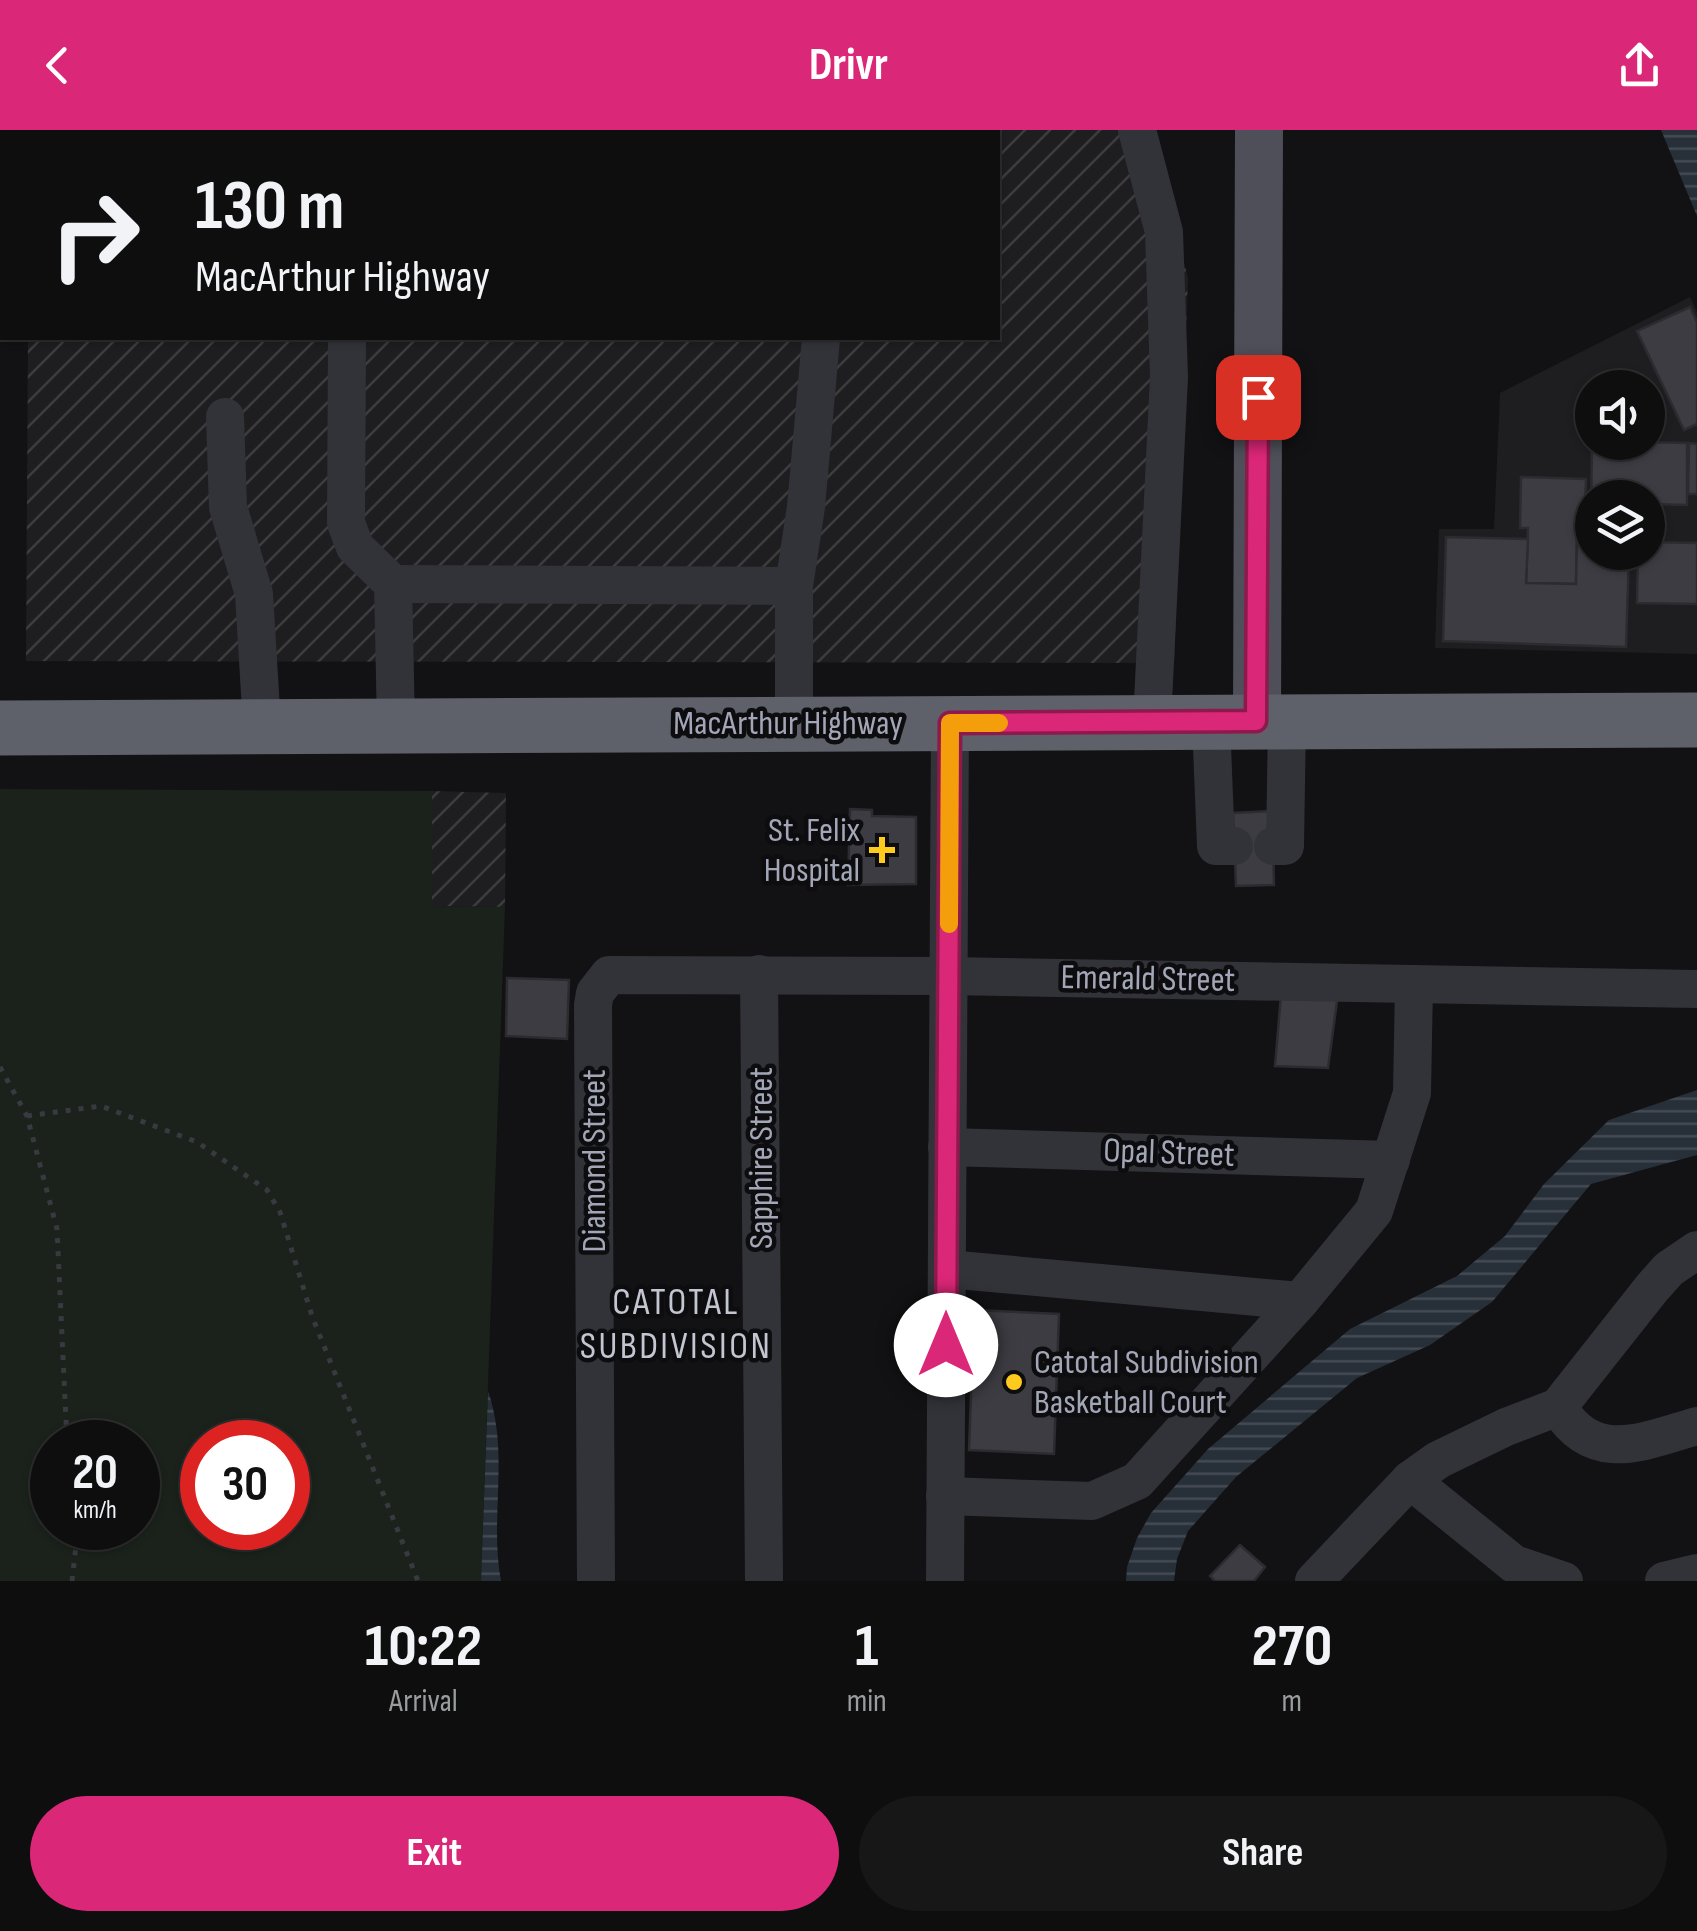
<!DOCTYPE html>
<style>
:root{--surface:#0e0e0f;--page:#171718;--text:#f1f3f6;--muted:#9b9c9e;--line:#2e2e2f;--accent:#db2777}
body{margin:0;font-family:"Sofia Sans Condensed",sans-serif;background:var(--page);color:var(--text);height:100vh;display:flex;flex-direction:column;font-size:38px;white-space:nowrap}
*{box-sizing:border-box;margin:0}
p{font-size:32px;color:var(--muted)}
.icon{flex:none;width:55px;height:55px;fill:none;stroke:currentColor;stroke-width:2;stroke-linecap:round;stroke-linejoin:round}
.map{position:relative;height:1451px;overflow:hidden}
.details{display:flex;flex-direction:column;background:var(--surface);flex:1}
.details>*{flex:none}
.hud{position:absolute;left:0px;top:0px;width:1000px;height:210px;box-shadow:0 2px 8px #0004,0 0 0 2px var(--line);background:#0e0e0f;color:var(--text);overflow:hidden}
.buttons{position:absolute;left:1575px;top:240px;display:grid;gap:20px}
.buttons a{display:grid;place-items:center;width:90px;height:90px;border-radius:50%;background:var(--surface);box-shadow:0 2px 8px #0004,0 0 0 2px var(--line);font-size:50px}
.speed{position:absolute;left:30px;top:1290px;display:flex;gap:20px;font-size:50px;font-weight:700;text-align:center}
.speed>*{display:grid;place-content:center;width:130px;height:130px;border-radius:50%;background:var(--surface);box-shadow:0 2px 8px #0004,0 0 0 2px var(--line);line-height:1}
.speed small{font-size:25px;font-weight:400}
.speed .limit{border:15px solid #d22;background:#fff;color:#111}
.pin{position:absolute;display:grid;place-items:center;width:85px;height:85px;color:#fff;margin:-42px;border-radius:20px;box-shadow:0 5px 15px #0006}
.me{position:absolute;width:110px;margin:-55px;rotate:0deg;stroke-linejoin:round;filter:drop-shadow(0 0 8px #0008)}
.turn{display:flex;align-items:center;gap:35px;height:210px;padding:0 30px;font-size:45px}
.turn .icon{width:130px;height:130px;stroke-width:2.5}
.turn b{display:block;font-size:70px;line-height:85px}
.eta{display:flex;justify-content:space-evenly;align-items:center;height:170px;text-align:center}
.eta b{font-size:60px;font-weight:700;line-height:70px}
.cta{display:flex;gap:20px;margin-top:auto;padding:20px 30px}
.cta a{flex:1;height:115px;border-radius:60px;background:var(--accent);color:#fff;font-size:40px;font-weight:700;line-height:115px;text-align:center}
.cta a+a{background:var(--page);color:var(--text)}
header{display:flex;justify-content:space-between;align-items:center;height:130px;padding:0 30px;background:var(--accent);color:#fff;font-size:45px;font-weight:700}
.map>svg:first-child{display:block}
.built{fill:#1e1e21;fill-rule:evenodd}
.industrial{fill:url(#industrial-furrows)}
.green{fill:#1a221b;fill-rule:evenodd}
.water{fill:url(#water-rules)}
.building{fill:#3c3c42;stroke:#2c2c30;stroke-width:2.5}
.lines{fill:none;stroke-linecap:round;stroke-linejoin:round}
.path{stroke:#383a40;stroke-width:5;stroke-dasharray:5 8;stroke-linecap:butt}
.minor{stroke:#323339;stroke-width:38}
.major{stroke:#4e4f58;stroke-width:48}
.highway{stroke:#5e606a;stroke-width:55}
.route-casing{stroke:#8e194d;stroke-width:25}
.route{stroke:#db2777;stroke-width:18}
.slow{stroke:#f59e0b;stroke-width:18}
.poi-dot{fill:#ffca1e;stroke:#0d0d0f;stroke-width:4}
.labels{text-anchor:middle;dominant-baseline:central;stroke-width:9;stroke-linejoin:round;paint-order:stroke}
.street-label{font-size:35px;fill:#a2a6b6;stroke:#0d0d0f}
.poi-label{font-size:35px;fill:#a2a6b6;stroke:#0d0d0f;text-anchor:end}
.neighbourhood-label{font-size:38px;letter-spacing:2.5px;fill:#c3c5d1;stroke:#0d0d0f}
</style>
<header><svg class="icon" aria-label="back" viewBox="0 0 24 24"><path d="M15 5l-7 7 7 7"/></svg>Drivr<svg class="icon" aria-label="share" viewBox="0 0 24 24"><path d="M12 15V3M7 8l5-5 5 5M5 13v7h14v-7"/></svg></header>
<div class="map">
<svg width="1697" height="1451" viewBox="0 0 1697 1451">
<defs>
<pattern id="industrial-furrows" width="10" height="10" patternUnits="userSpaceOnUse" patternTransform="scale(2.5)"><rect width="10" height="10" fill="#1e1e21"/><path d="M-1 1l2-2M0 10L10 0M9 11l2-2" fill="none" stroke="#3c3c3f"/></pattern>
<pattern id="water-rules" width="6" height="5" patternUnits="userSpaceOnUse" patternTransform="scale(2.5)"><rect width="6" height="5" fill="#272f38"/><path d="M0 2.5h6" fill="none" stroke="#434a53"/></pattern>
</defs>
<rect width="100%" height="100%" fill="#121214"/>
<path class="built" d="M1690,167l7,15v342l-262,-6 4,-119h55l6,-136zM1592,258h56v54h-56zM1592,368h56v54h-56z"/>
<g class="industrial">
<path d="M30,0h1120l38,148 -14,385 -1148,-2 2,-323h970v-206z"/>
<path d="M432,661l74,2 -1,114 -74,-1z"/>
</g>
<path class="green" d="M0,659l432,2v115l73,1 -24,674h-481zM52,1312h86v86h-86zM202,1312h86v86h-86z"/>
<g class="water">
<path d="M1661,0h36v86z"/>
<path d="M1697,960v65l-106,29 -99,118 -62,43 -73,33 -121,99 -48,54 -11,28 -3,22h-48l1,-14 10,-29 14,-25 57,-64 142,-120 107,-53 48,-40 39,-52 65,-64z"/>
<path d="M488,1261c22,64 1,126 13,190h-20z"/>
</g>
<g class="building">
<path d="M1690,177l7,15v102l-13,6 -47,-99z"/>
<path d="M1592,311l95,2v62l-37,-1v-13h-18v7h-40l-1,29z"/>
<path d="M1689,313l8,1v50h-9z"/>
<path d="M1521,347l65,2 -2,62h-7l-1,43 -50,-1 2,-55h-8z"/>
<path d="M1446,407l82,2 -2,44 50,1 1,-43h15v11h37l-3,95 -183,-6z"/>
<path d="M1648,412l49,1v61l-60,-1 1,-51h10z"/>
<path d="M850,679l22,1v6l44,1v67l-68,1z"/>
<path d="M1272,681l2,74 -38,1 -3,-73z"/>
<path d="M507,848l62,2 -2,59 -61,-3z"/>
<path d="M1338,864l-10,74 -53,-2 6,-71z"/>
<path d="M974,1180l85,4 -5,140 -85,-4z"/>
<path d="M1240,1415l25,22 -11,14h-39l-5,-5z"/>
</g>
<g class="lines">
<g class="path">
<path d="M0,937l27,49 30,113 10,213"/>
<path d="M27,986l74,-10 96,36 70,48 13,22 32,104 106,265"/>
<path d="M72,1451l6,-53"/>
</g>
<g class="minor">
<path d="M1137,0l27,102 5,145 -17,345"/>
<path d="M350,2v-2"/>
<path d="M828,2v-2"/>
<path d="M347,208l-1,185 9,24 38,37 3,141"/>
<path d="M225,287l3,90 26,87 8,132"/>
<path d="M393,454l401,2"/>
<path d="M1211,592l5,124h18"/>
<path d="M794,593v-137l12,-79 15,-169"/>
<path d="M1273,716h12l2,-125"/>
<path d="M759,844l5,607"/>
<path d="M947,1017l444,13"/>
<path d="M947,1139l353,32"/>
<path d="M1558,1277c36,59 86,34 139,19"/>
<path d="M1410,1350l104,84 50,17"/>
<path d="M945,1366l147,5 45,-20 163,-180 74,-90 38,-118 2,-109"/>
<path d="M596,1451l-3,-576 2,-12 14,-18 339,1 749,13"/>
<path d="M945,1451l5,-858"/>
<path d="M1314,1451l96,-101 28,-20 68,-33 52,-20 94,-119 17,-19 28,-19"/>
<path d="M1664,1451l33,-8"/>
</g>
<path class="major" d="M1257,591l2,-591"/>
<path class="highway" d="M0,598l1697,-8"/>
</g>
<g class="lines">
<defs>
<path id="route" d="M946,1215l4,-622 306,-2 2,-324"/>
</defs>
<use href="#route" class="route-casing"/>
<use href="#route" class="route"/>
<path class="slow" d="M949,794l1,-201h49"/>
</g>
<g class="poi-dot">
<path d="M877 705h10v10h10v10h-10v10h-10v-10h-10v-10h10z"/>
<circle cx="1014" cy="1252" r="10"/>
</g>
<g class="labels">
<g class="street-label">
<text x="788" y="593">MacArthur Highway</text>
<text transform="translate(1148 849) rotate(1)">Emerald Street</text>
<text transform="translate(1169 1023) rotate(2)">Opal Street</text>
<text transform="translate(761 1028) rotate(-90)">Sapphire Street</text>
<text transform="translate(594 1031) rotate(-90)">Diamond Street</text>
</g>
<g class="poi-label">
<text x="860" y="700">St. Felix<tspan x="860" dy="40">Hospital</tspan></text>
<text x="1034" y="1232" text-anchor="start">Catotal Subdivision<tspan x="1034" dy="40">Basketball Court</tspan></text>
</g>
<g class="neighbourhood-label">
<text x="676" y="1172">CATOTAL<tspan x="676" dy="44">SUBDIVISION</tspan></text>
</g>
</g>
</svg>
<div class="buttons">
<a><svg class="icon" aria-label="sound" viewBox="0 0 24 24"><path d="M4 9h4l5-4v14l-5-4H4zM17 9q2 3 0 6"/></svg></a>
<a><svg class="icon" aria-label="layers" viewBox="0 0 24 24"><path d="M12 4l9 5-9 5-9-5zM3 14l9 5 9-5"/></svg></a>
</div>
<div class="speed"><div>20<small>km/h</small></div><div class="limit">30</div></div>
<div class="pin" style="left:1258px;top:267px;background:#d93025"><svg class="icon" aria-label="arrive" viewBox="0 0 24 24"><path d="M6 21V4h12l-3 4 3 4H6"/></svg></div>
<svg class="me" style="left:946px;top:1215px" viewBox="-20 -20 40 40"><circle r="19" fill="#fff"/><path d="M0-13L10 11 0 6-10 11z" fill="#db2777"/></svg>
<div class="hud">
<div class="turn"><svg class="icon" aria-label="right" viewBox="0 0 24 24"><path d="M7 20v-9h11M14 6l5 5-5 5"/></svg><div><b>130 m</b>MacArthur Highway</div></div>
</div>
</div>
<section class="details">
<div class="eta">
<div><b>10:22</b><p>Arrival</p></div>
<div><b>1</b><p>min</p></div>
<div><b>270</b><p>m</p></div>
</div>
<div class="cta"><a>Exit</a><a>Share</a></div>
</section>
